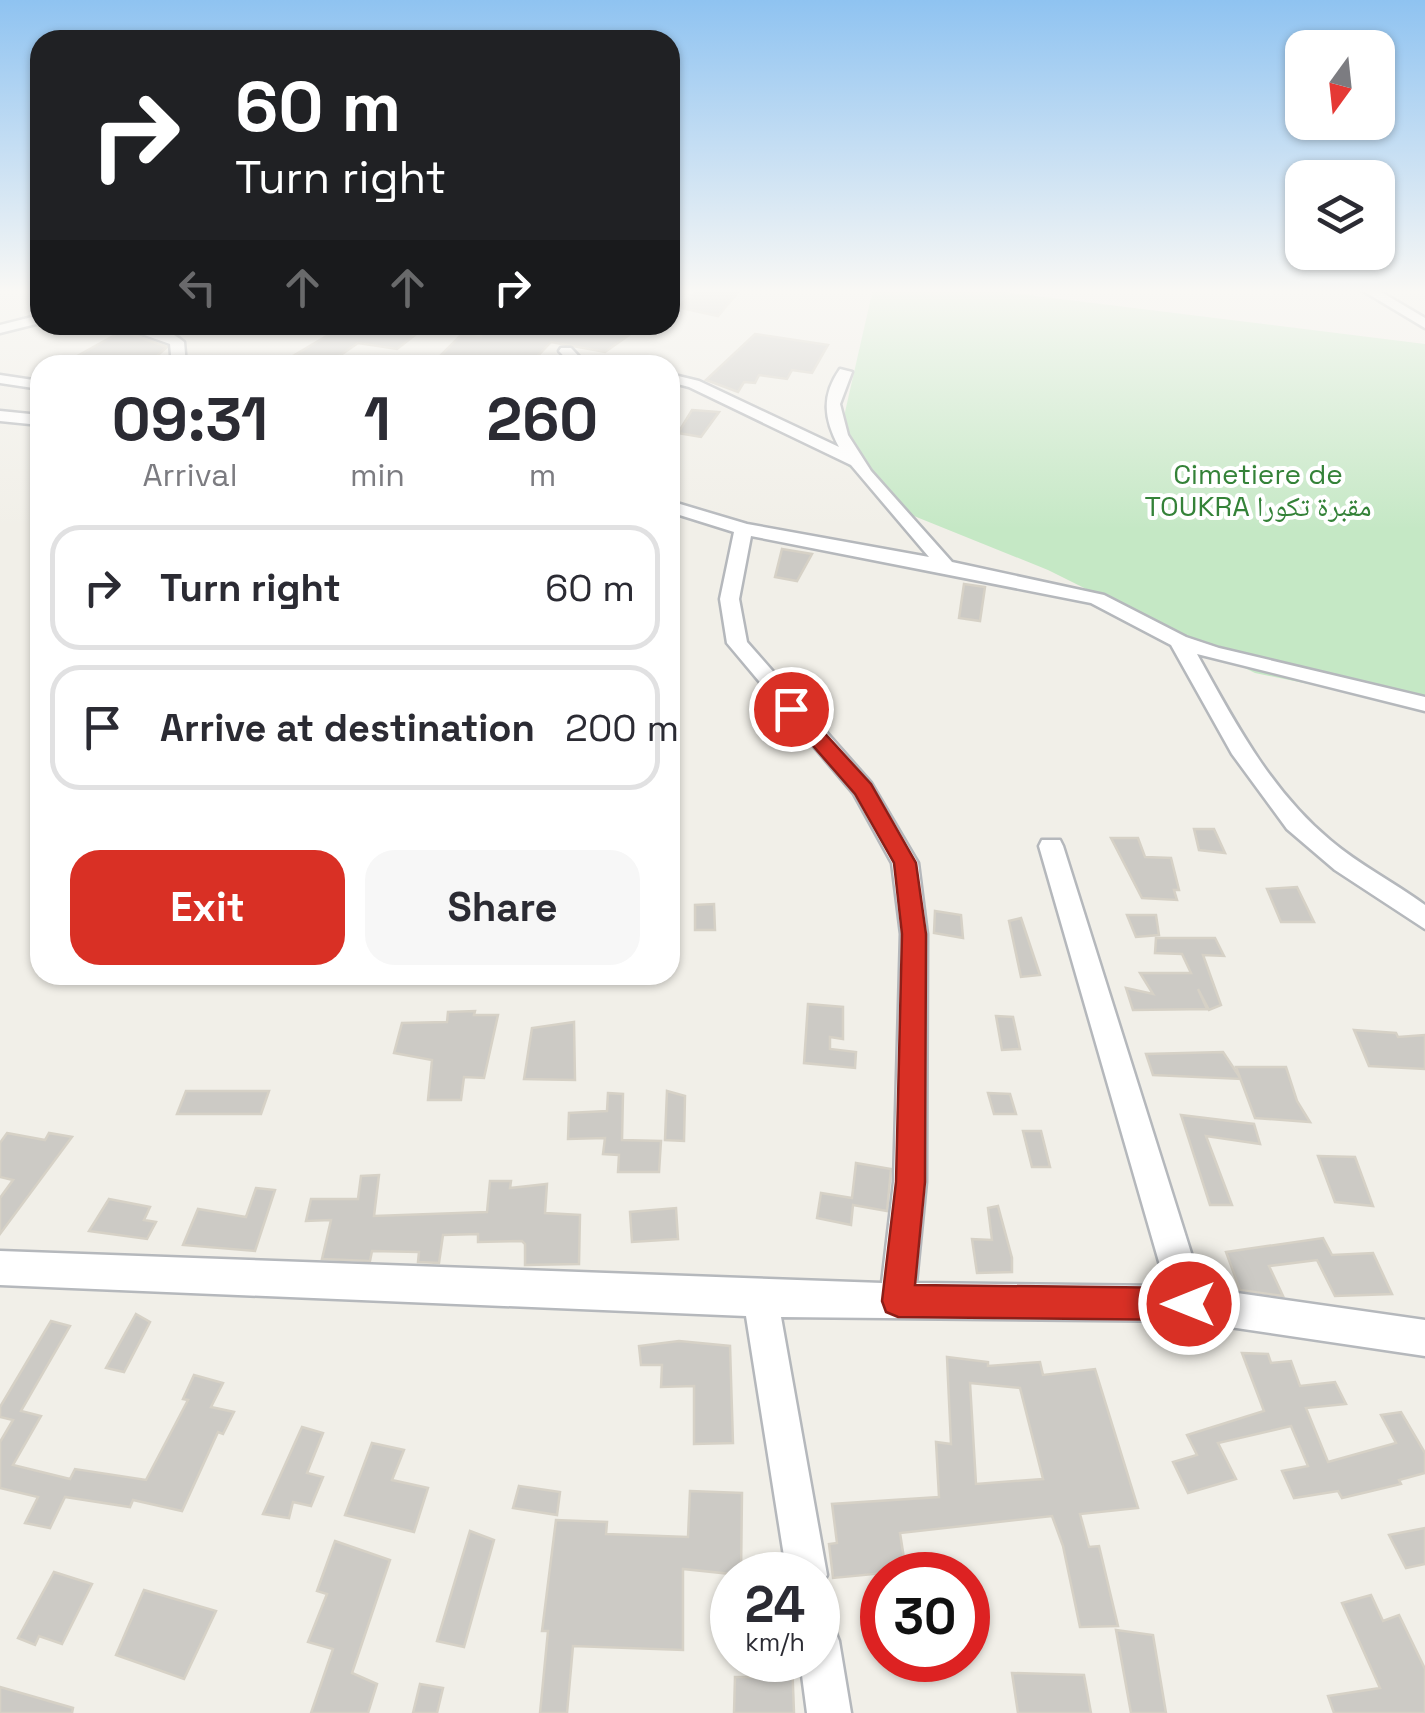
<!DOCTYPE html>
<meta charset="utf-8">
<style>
:root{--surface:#fff;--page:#f7f7f7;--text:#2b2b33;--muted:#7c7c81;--line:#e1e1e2;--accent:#d93025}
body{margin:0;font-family:"Space Grotesk","Noto Naskh Arabic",sans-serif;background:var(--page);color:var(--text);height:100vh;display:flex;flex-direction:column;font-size:38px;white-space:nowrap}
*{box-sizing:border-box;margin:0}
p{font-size:32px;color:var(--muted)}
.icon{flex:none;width:55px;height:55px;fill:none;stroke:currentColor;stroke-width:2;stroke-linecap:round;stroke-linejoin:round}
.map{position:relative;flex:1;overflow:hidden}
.details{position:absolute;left:30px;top:355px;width:650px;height:630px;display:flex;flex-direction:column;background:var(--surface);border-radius:30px;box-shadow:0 2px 8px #0004}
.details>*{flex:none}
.top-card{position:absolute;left:30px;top:30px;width:650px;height:305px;border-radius:30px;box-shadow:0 2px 8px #0004;background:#202124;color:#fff;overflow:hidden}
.needle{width:65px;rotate:195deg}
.controls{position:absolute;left:1285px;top:30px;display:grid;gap:20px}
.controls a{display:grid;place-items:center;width:110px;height:110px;border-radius:20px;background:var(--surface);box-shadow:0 2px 8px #0004;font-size:50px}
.speed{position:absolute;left:710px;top:1552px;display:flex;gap:20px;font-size:50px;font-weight:700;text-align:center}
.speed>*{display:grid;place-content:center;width:130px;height:130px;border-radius:50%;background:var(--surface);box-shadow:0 2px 8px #0004;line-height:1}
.speed small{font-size:25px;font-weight:400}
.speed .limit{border:15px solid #d22;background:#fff;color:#111}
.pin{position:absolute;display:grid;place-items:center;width:85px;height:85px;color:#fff;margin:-42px;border:5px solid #fff;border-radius:50%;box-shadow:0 2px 10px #0007}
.me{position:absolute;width:110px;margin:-55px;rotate:270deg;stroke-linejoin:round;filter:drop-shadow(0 0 8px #0008)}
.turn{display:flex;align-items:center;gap:35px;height:210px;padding:0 40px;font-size:45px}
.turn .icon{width:130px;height:130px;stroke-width:2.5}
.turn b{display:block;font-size:70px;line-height:85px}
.lanes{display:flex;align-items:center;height:95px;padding:0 40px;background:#0003;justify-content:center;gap:50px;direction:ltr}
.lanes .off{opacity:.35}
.eta{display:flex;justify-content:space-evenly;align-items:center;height:170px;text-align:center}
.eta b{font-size:60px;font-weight:800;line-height:70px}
.action{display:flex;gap:20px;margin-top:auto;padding:20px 40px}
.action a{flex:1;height:115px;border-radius:30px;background:var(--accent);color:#fff;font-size:40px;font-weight:800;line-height:115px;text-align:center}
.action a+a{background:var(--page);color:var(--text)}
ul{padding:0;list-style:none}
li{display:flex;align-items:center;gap:30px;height:125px;margin:0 20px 15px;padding:0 20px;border:5px solid var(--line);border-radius:30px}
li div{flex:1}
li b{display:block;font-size:38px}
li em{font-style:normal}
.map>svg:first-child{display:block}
.green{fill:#c5e8c5}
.building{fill:#cccac5;stroke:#d6d1c6;stroke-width:2.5;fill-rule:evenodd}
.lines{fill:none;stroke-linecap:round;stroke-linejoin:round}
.minor-casing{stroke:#b5b8bc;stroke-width:5}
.minor{fill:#fff;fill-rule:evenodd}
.route{fill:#d93025;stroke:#8d1f18;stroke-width:2.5}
.labels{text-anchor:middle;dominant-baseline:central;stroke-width:8;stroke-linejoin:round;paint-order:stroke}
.far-park-label{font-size:28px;fill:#348238;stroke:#fff}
</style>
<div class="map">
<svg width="1425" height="1713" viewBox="0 0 1425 1713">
<rect width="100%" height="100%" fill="#f1efe8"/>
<path class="green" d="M873,289h107l445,55v364l-170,-35 -207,-103 -139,-56 -74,-58z"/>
<g class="building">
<path d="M698,290h42l-22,26 -41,-9z"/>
<path d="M374,325l46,6 -23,18 -39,-6 -26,18 -39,-5 47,-28 23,4z"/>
<path d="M482,325h117l28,4 -6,5 8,1 -24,17 -54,-10 -19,20 -55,-6 -9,9h-27l4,-4 -9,-1 25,-25 20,2z"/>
<path d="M122,331l45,16 -18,16 -77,-4z"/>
<path d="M755,334l73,11 -16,28 -20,-3 -5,9 -28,-4 -4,8 -11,-1 -6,10 -32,-12z"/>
<path d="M692,410l27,2 -18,25 -23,-4z"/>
<path d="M782,549l30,5 -15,27 -22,-4z"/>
<path d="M964,584l21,3 -5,34 -21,-3z"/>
<path d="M1194,829h20l11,24 -26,-3z"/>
<path d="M1111,838h27l7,19 26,1 8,32h-5l3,10 -35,-2z"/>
<path d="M1297,887l17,35h-33l-14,-33z"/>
<path d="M714,904l1,26h-20v-25z"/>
<path d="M935,911l26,4 2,23 -29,-5z"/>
<path d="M1127,915h29l3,20 -23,2z"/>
<path d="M1021,918l19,57 -19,2 -12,-56z"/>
<path d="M1156,938h59l9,18 -21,-1 18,50 -12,5 -11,-21 9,20 -74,1 -7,-22 27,6 -13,-21h51l-9,-19 -27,-1z"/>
<path d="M808,1004l35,3v32l-13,-2v12l26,3 -1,16 -51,-5z"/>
<path d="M475,1011l-1,4h24l-14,63 -20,-1 -3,23h-33l4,-40 -38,-7 8,-30 45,-1 1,-10z"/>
<path d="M996,1016l17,1 7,32 -18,1z"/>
<path d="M574,1022l1,58 -51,-1 8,-51z"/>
<path d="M1354,1030l42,3 2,4 27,-2v34l-56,-3z"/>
<path d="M1223,1052l18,27 -88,-4 -7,-21z"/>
<path d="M1236,1067h50l11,34 13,21 -55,-4z"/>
<path d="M186,1091h83l-8,23h-84z"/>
<path d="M667,1091l18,5 -1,45 -19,-1z"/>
<path d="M608,1093l15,1 -1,46 39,1 -2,31h-41l1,-17 -16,-1 2,-16 -37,1 1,-26 38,-2z"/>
<path d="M988,1093l22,1 6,20h-22z"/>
<path d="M1181,1115l73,9 6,20 -54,-8 26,69h-22z"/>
<path d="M1023,1131h18l9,36h-18z"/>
<path d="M7,1133l38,7 4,-7 23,4 -72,97v-36l13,-18 -13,-3v-34z"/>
<path d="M1318,1156l37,1 18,49 -38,-4z"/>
<path d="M856,1163l35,6 -4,42 -34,-6 -2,20 -34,-7 4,-25 31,5z"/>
<path d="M379,1175l-5,41 113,-4 3,-31h21l-1,7 37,-4 -2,29 35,2 -1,49 -54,1v-21l-3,-3 -44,1v-8l-35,1 -4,28 -21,-1 1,-10 -47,-1 -2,10 -48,-2 9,-39 -25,1 5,-22h47l3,-23z"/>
<path d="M256,1188l19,2 -20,61 -72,-6 15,-36 48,8z"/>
<path d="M109,1199l41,8 -6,13 12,2 -9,17 -58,-8z"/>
<path d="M998,1206l14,52v14l-35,1 -5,-34 20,1 -4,-32z"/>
<path d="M676,1208l2,31 -46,3 -2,-30z"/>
<path d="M1323,1238l9,17 41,-2 19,41 -57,2 -18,-36 -48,6 14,30 -43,-6 -14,-38z"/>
<path d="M136,1314l14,8 -26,50 -18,-4z"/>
<path d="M51,1321l19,5 -49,85 20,5 -28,49 57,14 5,-10 71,11 42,-80 -5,-1 11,-24 29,8 -12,24 23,5 -11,22 -5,-2 -36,79 -49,-11 -3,7 -65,-10 -15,31 -25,-5 13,-26 -38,-9v-46l13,-22 -13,-3v-10z"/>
<path d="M679,1341l51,5 3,97 -39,1v-58l-33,1 1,-22h-21l-2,-19z"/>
<path d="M1242,1353l26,1 3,9 20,-2 9,25 35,-4 11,22 -40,4 22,54 68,-19 -15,-28 20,-3 24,41v20l-26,7 2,4 -59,14 -4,-7 -44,7 -12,-27 26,-5 -17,-40 -73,17 18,36 -48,14 -15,-31 24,-7 -10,-20 77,-24z"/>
<path d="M947,1357l41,5v4l52,-4 3,13 52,-6 43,139 -58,6 9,33 10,-1 19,80 -38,1 -17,-81 -11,-30 -152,17 6,38 -73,7 -4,-34 8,-1 -5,-39 107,-7 -3,-55 15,2zM970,1383l50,5 23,91 -67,5z"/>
<path d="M302,1427l21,6 -16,40 16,4 -12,29 -18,-4 -4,16 -26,-4z"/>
<path d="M372,1443l32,7 -12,30 36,8 -14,44 -69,-17z"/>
<path d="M519,1486l41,6 -3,23 -44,-7z"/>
<path d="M690,1491l52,2 -1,82 -58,-6v81l-110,-4 -6,67h-27l8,-82h-6l14,-111 51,2 -1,12 82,3z"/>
<path d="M1425,1528v36l-19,4 -17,-33z"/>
<path d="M470,1531l24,9 -30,107 -27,-6z"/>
<path d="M335,1541l55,19 -38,113 25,11 -9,29h-57l22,-64 -25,-7 19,-48 -10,-3z"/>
<path d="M54,1572l38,12 -30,60 -23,-8 -4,9 -17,-7z"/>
<path d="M144,1590l72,21 -32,68 -68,-24z"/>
<path d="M1371,1595l12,26 16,-6 26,54v44h-91l-6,-17 52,-8 -38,-85z"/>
<path d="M1116,1630l37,5 13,78h-35z"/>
<path d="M752,1660h40l2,53h-60l1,-36h17z"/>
<path d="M1012,1673l72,2 7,38h-73z"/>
<path d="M420,1684l23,4 -6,25h-24z"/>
<path d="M0,1687l73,21 -1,5h-72z"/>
</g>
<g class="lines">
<defs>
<g id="minor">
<path d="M1360,289h16l49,29v10z"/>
<path d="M40,315v8l-40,10v-8z"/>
<path d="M116,325c23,0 50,1 68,17l2,23h-14l-2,-21z"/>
<path d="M561,348h10l16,17h-15l-13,-14z"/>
<path d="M840,369l12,3 -12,32 8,31 23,36 81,91 152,33 82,42 33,11 206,49v14l-228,-57c37,67 73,136 133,186 29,25 64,42 95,65v24l-90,-59 -48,-41 -55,-75 -61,-109 -80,-42 -340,-67 -12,63 8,43 124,141 47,80 9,71 -1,248 -10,101 250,3 -127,-440 3,-6h18l3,6 139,442 223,32v36l-236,-35 -408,-4 46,258 -9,16v-16h-31l-41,-259 -746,-31v-34l882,32 12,-101 7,-248 -9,-71 -38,-69 -127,-151 -7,-44 14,-67 -64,-20v-11l77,23 182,33 -78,-92 -162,-78 -19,-5v-8l29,7 140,66c-15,-28 -18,-51 1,-78z"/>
<path d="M0,375l40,6v8l-40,-6z"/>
<path d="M0,411l40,4v10l-40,-4z"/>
<path d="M818,1620l15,6 6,15 12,72h-44l-7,-53h18z"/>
</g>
</defs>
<use href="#minor" class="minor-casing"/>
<use href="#minor" class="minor"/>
</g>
<linearGradient id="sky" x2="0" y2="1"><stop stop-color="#8fc3f1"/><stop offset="0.55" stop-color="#f9f8f5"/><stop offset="1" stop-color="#f9f8f5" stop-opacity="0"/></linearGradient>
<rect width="1425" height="529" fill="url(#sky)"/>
<path class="route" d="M791,702l7,2 73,80 45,79 10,71 -1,248 -10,103 274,3 11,5 5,11 -5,11 -11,5 -291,-3 -12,-5 -4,-11 14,-119 6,-248 -8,-71 -39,-69 -74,-85z"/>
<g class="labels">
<g class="far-park-label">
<text x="1258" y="474">Cimetiere de<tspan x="1258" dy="32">TOUKRA مقبرة تكورا</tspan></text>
</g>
</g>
</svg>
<div class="controls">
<a><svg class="needle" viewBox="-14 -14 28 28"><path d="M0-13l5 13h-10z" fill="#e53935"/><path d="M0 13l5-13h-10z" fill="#7c7c81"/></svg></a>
<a><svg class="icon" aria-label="layers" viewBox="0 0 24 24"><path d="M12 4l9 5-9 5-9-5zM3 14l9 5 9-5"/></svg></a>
</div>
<div class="speed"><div>24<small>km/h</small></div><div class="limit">30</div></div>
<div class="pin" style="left:791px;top:709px;background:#d93025"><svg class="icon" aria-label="arrive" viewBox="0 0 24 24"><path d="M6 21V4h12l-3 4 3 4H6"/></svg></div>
<svg class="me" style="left:1189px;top:1304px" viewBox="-20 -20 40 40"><circle r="17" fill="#d93025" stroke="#fff" stroke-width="3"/><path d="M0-11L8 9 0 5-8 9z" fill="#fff"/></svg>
<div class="top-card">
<div class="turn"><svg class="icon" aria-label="right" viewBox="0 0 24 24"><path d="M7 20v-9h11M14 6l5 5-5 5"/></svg><div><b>60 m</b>Turn right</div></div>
<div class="lanes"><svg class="icon off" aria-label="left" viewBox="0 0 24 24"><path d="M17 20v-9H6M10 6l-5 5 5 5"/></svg><svg class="icon off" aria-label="ahead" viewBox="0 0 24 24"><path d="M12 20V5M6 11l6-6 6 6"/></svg><svg class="icon off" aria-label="ahead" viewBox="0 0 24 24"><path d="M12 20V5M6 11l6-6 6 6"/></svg><svg class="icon" aria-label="right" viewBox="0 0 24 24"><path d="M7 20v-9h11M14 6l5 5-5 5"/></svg></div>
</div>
<section class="details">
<div class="eta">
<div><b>09:31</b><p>Arrival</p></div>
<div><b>1</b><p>min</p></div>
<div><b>260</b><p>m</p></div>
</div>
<ul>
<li><svg class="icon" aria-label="right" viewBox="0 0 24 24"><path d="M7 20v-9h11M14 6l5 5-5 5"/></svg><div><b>Turn right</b></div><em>60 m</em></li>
<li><svg class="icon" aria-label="arrive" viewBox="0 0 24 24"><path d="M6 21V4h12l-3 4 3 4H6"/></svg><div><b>Arrive at destination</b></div><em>200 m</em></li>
</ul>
<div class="action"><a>Exit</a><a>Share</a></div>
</section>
</div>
